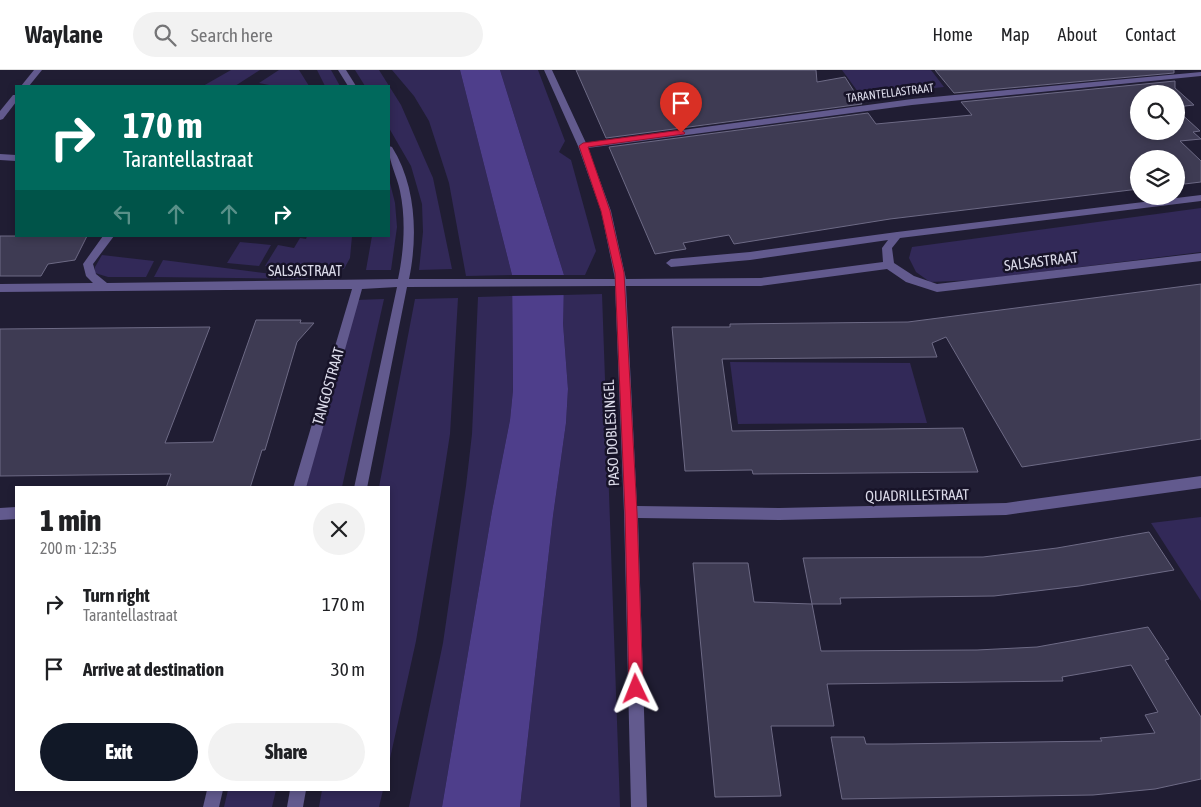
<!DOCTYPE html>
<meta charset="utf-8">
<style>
:root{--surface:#fff;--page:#f2f2f2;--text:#202124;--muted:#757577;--line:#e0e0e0;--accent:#111827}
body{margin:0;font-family:"Asap Condensed",sans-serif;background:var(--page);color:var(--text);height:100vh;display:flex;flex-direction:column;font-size:19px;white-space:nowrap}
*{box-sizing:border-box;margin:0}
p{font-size:16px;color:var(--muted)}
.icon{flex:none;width:28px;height:28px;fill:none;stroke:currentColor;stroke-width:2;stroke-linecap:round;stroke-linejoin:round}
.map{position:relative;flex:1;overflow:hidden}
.drawer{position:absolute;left:15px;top:416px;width:375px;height:305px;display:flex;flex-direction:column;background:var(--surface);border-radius:0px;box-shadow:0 2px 8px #0003}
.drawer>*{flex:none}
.guide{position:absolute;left:15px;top:15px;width:375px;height:152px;border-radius:0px;box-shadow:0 2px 8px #0003;background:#00695c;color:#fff;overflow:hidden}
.fabs{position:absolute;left:1130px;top:15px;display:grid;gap:10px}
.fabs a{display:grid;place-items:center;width:55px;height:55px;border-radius:50%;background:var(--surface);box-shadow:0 2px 8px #0003;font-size:25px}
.pin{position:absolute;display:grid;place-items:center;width:42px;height:42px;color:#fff;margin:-51px -21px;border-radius:50% 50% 50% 0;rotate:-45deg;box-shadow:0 0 5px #0007}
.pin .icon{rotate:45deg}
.me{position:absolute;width:55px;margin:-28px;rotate:358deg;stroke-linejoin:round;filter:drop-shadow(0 0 4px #0008)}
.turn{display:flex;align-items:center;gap:18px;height:105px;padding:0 25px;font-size:22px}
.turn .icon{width:65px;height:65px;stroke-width:2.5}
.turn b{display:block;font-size:35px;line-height:42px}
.lanes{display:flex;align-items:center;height:48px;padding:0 25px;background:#0003;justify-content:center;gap:25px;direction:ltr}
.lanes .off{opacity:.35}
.round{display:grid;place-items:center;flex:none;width:52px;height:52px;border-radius:26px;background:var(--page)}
.head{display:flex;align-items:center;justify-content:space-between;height:85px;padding:0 25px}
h1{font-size:30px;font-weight:800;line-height:38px}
.cta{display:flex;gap:10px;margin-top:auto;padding:10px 25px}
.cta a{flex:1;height:58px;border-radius:30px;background:var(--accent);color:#fff;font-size:20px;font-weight:800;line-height:58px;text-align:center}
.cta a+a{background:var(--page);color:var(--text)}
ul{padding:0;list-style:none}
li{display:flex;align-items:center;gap:15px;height:65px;padding:0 25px}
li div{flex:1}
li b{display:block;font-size:19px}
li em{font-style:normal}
header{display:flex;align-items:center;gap:30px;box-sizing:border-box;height:70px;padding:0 25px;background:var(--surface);border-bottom:1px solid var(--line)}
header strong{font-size:24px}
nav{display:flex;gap:28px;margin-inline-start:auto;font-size:18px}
.search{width:350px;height:45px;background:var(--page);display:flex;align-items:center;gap:12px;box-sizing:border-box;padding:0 18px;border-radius:28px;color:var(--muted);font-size:19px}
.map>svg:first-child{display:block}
.green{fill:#322958}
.water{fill:#4e3e8b}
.pier{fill:#201d33}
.building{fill:#3e3b53;stroke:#6d6a85}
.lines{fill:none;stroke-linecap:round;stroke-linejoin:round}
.minor{fill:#625a8e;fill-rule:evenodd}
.route{fill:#e11d48;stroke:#92132f}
.labels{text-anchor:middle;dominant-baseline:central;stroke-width:5;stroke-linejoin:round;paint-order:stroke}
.far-street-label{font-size:12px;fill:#dbdae9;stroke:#171328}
.street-label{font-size:15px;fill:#dbdae9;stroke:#171328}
</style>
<header>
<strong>Waylane</strong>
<div class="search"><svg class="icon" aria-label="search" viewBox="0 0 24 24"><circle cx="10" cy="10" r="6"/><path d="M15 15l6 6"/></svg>Search here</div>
<nav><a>Home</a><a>Map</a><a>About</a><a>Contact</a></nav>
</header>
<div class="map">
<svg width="1201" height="737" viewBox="0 0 1201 737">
<rect width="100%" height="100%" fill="#201d33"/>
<g class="green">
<path d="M231,0h29l-25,16h-32z"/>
<path d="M279,0h20l10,16h-35l-15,-3z"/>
<path d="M317,0h14l9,16h-15z"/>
<path d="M355,0h24l22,35 32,73 19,91 -33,1 4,-38 -1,-28 -11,-38 -22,-38v-42h-24z"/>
<path d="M392,0h68l52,205 -46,1 -17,-93 -20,-62 -15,-25z"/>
<path d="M500,0h38l27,71 -6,11 12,8 25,91 -11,24h-21z"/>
<path d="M842,0h89l13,17 -83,9z"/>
<path d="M389,109l6,24 2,24 -6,43h-25l6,-34h17z"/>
<path d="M1201,138v44l-225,28 -46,2 -14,-10 -7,-14 3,-11z"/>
<path d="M307,166h45l-2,22 -6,11 -20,3 2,-9h-22l-3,9 -36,-6 13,-21 16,3 6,-10 6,1z"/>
<path d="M240,172l31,3 -12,21 -32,-3z"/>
<path d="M102,185l52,6 -8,16h-38l-13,-4v-6z"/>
<path d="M163,190l148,19 -157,-2z"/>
<path d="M602,224l18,513h-100l33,-291 13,-93 2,-34 -5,-66v-28z"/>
<path d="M512,226l1,94 -3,30 -18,91 -50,296h-33l34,-164 23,-157 6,-52 6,-137z"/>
<path d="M458,228l-8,136 -8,52 -26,155 -27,122v-275l-10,-1 36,-188z"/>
<path d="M384,229l-42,188 -36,1 49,-188z"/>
<path d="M730,292l180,1 17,60 -189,1z"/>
<path d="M1201,447v84l-50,-78z"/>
<path d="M228,720h48l-4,17h-48z"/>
<path d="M322,720h61l-4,17h-60z"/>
</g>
<path class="water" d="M460,0h40l64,205 -1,48 5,66 -2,34 -13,93 -33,291h-78l50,-296 18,-91 3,-30 -1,-115z"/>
<path class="pier" d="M510,205h56v20l-57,1z"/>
<g class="building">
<path d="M576,0h240l1,12 28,-5 17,27 -256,34z"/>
<path d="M935,0h239v3l-220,20z"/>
<path d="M1175,11v7l19,17 -18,2v-13h-37v37h37v-22l24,22 -7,1 8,7 -21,2 21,20v21l-25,3v-26h-37v30l-249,30 -156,25 -5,-9 -46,8 3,6 -31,5 -46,-107 259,-34 8,11 96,-9 -11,-13z"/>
<path d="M0,166h87l-12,24 -27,4 -7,12h-41z"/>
<path d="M1201,214v155l-179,28 -76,-130 -14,6 5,14 -215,2 10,72 231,-3 15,44 -225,2 -1,-4 -67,1 -13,-144h58v-3l178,-2z"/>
<path d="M256,250h45l-1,3h14l-17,19 -32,108h-3l-12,38h-84l5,-14 -171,2v-147l210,-2 -45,116 48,-1z"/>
<path d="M1149,462l25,38 -95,16 -85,10 -154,2 1,6h-29l9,47 156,-1 60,-3 111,-20 21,32 -4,1 36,57v62l-46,10 -62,6 -251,4 -11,-62h33l2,7h27l209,-3 -2,-3 55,-5 -10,-18 13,-3 -27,-47 -69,12 1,4 -236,3 7,42h-63l10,70 -66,1 -22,-234h55l6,39 58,2 -9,-46 180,-1 74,-9z"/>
</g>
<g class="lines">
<g class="minor">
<path d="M34,0h8l-13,16h-8z"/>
<path d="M338,0h8l10,16h-8z"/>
<path d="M544,0h8l34,73 326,-44 289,-27v4l-289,29 -324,43 23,63 15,68 135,-1 122,-16 -1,-14 6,-8 -138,20 -79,7 -5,-4 5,-4 79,-7 147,-20 304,-37v6l-301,37 -8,10 2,15 20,13 23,8 264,-31v8l-264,31 -31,-10 -19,-13 -126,17h-135l11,220 142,2 227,-5 195,-27v12l-195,27 -227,5 -141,-2 9,289h-16l-7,-295 -9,-226 -208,1 -40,201h-13l43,-201 -35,2 -56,199h-13l59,-199 -352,3v-8l93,-1 -7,-7 -3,-12 20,-28h11l-21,28 3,10 11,9 291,-4c6,-28 8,-60 2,-88 -3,-15 -12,-30 -11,-45l3,1c24,38 26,89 17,132h206l-14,-68 -23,-65z"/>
<path d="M13,25h3v7l-13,17 -3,1v-9z"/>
<path d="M0,84l16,1v6l-16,-1z"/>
<path d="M16,437v12l-16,1v-12z"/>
<path d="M207,720h16l-4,17h-16z"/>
<path d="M290,720h16l-3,17h-16z"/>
</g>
</g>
<path class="route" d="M681,60l4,3 -1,1 -96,13 22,64 14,62 13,239 6,177 -2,5 -5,2 -5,-2 -2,-5 -4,-177 -10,-239 -14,-62 -22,-65 4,-3z"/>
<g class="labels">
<g class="far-street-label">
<text transform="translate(890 23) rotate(-7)">TARANTELLASTRAAT</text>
</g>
<g class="street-label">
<text transform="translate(1041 191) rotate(-7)">SALSASTRAAT</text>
<text x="305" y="200">SALSASTRAAT</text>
<text transform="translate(328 316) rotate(-74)">TANGOSTRAAT</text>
<text transform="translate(611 363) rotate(-93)">PASO DOBLESINGEL</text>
<text transform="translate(917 425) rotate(-1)">QUADRILLESTRAAT</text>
</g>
</g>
</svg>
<div class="fabs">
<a><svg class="icon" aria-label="search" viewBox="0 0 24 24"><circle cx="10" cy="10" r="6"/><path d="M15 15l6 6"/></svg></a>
<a><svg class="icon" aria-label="layers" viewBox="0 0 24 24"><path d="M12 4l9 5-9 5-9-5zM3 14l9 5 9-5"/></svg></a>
</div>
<div class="pin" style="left:681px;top:63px;background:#d93025"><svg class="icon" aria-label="arrive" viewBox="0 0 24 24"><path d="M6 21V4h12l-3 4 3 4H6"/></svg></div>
<svg class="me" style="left:636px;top:619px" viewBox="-20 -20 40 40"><path d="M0-17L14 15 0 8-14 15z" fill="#e11d48" stroke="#fff" stroke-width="4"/></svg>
<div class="guide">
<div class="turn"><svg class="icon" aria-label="right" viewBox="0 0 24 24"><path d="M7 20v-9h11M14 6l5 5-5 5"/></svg><div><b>170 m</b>Tarantellastraat</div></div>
<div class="lanes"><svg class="icon off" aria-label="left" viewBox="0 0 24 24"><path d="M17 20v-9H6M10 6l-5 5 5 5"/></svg><svg class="icon off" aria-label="ahead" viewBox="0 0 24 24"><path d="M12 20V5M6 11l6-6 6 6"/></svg><svg class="icon off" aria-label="ahead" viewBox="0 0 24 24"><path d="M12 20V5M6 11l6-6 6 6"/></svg><svg class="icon" aria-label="right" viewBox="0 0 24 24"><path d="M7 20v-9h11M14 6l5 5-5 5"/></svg></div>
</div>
<section class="drawer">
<div class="head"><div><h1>1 min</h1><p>200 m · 12:35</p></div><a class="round"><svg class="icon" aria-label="close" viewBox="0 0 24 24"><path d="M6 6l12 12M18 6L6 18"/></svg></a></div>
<ul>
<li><svg class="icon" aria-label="right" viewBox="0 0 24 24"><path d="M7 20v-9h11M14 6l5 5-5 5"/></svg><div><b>Turn right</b><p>Tarantellastraat</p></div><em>170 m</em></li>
<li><svg class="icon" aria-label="arrive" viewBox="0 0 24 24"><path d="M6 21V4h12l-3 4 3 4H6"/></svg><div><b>Arrive at destination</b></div><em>30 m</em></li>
</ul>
<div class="cta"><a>Exit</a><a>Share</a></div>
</section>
</div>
